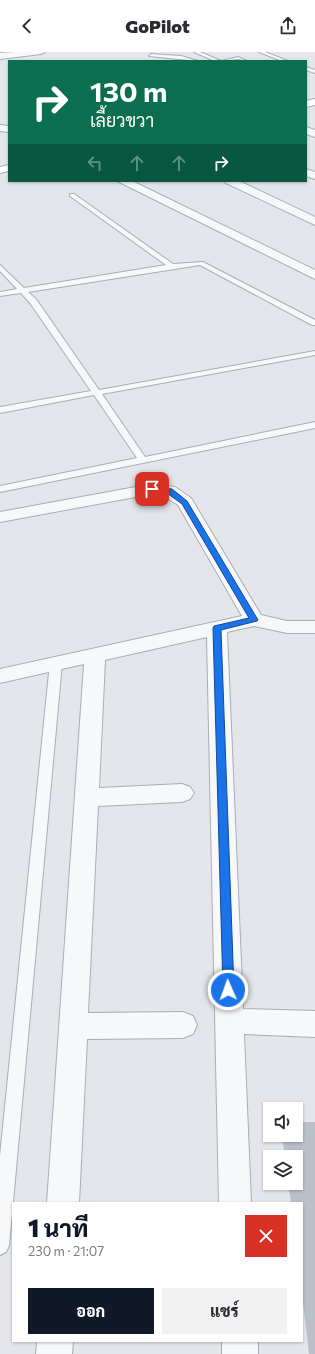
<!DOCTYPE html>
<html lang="th">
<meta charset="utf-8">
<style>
:root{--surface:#fff;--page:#f2f2f3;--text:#2b2b33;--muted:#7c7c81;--accent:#111827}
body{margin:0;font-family:Commissioner,Sarabun,sans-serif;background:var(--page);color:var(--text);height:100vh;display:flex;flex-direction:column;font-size:15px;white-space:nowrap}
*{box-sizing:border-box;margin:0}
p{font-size:13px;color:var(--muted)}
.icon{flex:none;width:22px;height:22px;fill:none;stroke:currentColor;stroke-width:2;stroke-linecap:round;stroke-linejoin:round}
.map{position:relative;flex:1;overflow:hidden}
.drawer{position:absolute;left:12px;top:1150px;width:291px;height:140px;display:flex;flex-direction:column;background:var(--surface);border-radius:0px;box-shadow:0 1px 3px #0004}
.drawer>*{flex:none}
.hud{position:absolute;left:8px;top:8px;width:299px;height:122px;border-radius:0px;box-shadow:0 1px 3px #0004;background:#0b6e4f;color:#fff;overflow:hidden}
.buttons{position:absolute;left:263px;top:1050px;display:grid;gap:8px}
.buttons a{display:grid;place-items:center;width:40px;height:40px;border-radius:0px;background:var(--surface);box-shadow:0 1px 3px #0004;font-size:20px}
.pin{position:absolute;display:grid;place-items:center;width:34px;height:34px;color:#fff;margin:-17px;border-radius:8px;box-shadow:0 2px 6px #0006}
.me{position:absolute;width:44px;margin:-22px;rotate:358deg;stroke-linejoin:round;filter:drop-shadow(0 0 3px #0008)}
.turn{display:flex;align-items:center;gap:14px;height:84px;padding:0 16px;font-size:18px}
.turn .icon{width:52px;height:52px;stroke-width:2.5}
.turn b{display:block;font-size:28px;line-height:34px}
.lanes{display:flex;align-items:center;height:38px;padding:0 16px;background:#0003;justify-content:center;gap:20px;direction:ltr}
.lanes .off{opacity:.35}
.round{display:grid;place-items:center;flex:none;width:42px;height:42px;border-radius:0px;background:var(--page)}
.overview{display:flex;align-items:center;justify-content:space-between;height:68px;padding:0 16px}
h1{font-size:24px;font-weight:800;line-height:30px;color:var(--accent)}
.primary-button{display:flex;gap:8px;margin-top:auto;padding:8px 16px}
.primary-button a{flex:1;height:46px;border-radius:0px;background:var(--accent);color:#fff;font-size:16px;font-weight:800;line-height:46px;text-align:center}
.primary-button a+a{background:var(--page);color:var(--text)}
header{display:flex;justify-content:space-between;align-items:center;height:52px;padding:0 16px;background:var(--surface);font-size:18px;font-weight:800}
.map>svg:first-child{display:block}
.building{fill:#bbbfc9}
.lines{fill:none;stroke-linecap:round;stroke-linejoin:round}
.lane-casing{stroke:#a9adb6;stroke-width:2}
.street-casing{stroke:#a9adb6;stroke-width:2}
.secondary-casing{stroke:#a9adb6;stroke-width:2}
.lane{fill:#f7f8fa;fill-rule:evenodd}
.street{fill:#f7f8fa;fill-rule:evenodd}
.secondary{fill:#fff;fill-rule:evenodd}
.route{fill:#1a73e8;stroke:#114b97}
</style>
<header><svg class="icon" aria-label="back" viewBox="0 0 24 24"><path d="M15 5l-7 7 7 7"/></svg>GoPilot<svg class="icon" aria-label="share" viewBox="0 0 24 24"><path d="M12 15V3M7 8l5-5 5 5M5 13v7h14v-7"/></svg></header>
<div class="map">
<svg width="315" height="1302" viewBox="0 0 315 1302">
<rect width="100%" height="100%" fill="#e4e6ec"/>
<path class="building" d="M296,1070h19v232h-6l-7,-60v-91h-11l-3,-20h8v-26h-11l-3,-22h14z"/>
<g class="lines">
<defs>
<g id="lane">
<path d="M194,0h6l21,9h-6z"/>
<path d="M259,0h6l23,9h-6z"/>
<path d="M151,2l30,2 17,5 -49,-5z"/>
<path d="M238,5l9,4 -9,-2 -16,2z"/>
<path d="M306,15l9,3v3l-9,-3z"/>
<path d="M70,142h4l99,70 30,-2 112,58v5h-3l-112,-60 -172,27 8,7 63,91 216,-39v4l-213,39 43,63 170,-35v6l-315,64v-6l137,-28 -43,-63 -94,18v-6l91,-16 -61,-88 -9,-10 -21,3v-4l17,-3 -17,-18v-6l24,23 142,-23 -96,-69z"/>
<path d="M56,607l6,4 -53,583 -3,6 -6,3v-99l50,-493z"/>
</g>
<g id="street">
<path d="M15,0h30l-4,2 -41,5v-6z"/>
<path d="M0,73l9,1v6l-9,-1z"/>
<path d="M306,75l9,3v7l-9,-3z"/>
<path d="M306,117l9,3v7l-9,-3z"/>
<path d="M117,129h15l183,89v9z"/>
<path d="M224,129h15l76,36v8l-89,-42z"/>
<path d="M152,432l23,3 16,11 70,117 26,6h28v12h-28l-33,-7 -27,6 16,377 72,2v26l-71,-3 7,169h-32l-12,-566 -102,23 -6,128 83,-4 8,3 4,6 -4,6 -8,3 -84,4 -10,207 95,-1 10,4 4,9 -4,9 -10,4 -96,1 -8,164h-32l37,-539 -84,19v-14l242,-53 -64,-111 -14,-9 -12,-2 -152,28v-10z"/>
<path d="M37,1289h36l-1,13h-36z"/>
<rect x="222" y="1289" width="36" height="13"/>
</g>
<g id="secondary">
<path d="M315,47v6l-9,2v-6z"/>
<path d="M9,113v6l-9,2v-6z"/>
</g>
</defs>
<use href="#lane" class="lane-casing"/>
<use href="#street" class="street-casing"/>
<use href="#secondary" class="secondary-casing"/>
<use href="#lane" class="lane"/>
<use href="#street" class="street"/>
<use href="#secondary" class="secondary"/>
</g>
<path class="route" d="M149,435l23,2 15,12 71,119 -1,1 -36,9 13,360 -1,3 -5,2 -4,-2 -1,-3 -10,-362 1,-2 35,-8 -67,-114 -15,-11 -18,-3z"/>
</svg>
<div class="buttons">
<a><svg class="icon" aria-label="sound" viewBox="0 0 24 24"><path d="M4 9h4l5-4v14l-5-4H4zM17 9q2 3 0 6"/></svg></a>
<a><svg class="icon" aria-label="layers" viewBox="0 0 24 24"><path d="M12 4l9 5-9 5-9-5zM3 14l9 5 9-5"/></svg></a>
</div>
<div class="pin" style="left:152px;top:437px;background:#d93025"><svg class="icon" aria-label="arrive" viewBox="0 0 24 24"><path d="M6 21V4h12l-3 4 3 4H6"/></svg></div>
<svg class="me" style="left:228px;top:938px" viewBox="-20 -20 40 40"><circle r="17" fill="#1a73e8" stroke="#fff" stroke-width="3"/><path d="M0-11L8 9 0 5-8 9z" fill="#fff"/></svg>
<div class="hud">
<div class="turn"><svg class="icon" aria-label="right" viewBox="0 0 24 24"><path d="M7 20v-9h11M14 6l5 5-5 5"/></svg><div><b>130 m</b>เลี้ยวขวา</div></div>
<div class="lanes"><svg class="icon off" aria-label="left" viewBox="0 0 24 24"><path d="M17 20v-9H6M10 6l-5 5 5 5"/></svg><svg class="icon off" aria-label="ahead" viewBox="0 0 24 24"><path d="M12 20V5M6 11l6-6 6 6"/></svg><svg class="icon off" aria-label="ahead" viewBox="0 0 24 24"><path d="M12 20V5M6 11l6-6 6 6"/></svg><svg class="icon" aria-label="right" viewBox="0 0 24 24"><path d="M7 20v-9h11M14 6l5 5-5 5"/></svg></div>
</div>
<section class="drawer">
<div class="overview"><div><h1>1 นาที</h1><p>230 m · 21:07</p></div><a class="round" style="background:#d93025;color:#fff"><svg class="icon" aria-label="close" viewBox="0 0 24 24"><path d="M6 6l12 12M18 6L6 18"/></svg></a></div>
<div class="primary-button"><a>ออก</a><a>แชร์</a></div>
</section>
</div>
